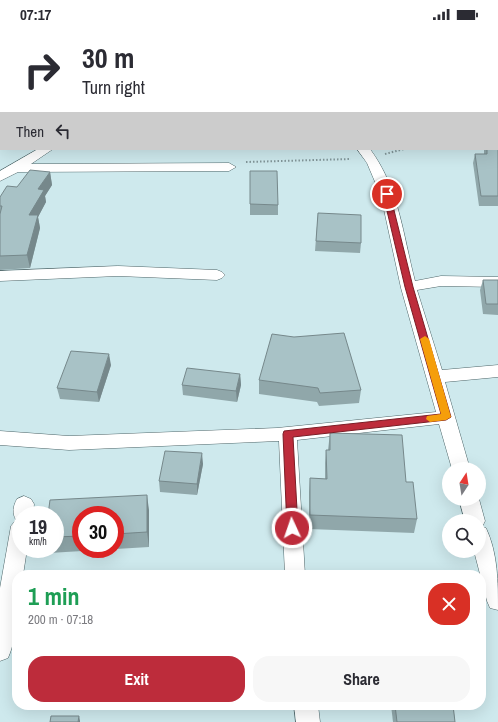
<!DOCTYPE html>
<meta charset="utf-8">
<style>
:root{--surface:#fff;--page:#f7f7f7;--text:#2b2b33;--muted:#7c7c81;--accent:#bd2c3b}
body{margin:0;font-family:"Archivo Narrow",sans-serif;background:var(--page);color:var(--text);height:100vh;display:flex;flex-direction:column;font-size:15px;white-space:nowrap}
*{box-sizing:border-box;margin:0}
p{font-size:13px;color:var(--muted)}
.icon{flex:none;width:22px;height:22px;fill:none;stroke:currentColor;stroke-width:2;stroke-linecap:round;stroke-linejoin:round}
.map{position:relative;flex:1;overflow:hidden}
.panel{position:absolute;left:12px;top:542px;width:474px;height:140px;display:flex;flex-direction:column;background:var(--surface);border-radius:16px;box-shadow:0 4px 16px #0002}
.panel>*{flex:none}
.hud{position:absolute;left:0px;top:0px;width:498px;height:122px;box-shadow:0 4px 16px #0002;background:#fff;color:var(--text);overflow:hidden}
.needle{width:26px;rotate:12deg}
.controls{position:absolute;left:442px;top:434px;display:grid;gap:8px}
.controls a{display:grid;place-items:center;width:44px;height:44px;border-radius:50%;background:var(--surface);box-shadow:0 4px 16px #0002;font-size:20px}
.speed{position:absolute;left:12px;top:478px;display:flex;gap:8px;font-size:20px;font-weight:700;text-align:center}
.speed>*{display:grid;place-content:center;width:52px;height:52px;border-radius:50%;background:var(--surface);box-shadow:0 4px 16px #0002;line-height:1}
.speed small{font-size:10px;font-weight:400}
.speed .limit{border:6px solid #d22;background:#fff;color:#111}
.pin{position:absolute;display:grid;place-items:center;width:34px;height:34px;color:#fff;margin:-17px;border:2px solid #fff;border-radius:50%;box-shadow:0 1px 4px #0007}
.me{position:absolute;width:44px;margin:-22px;rotate:357deg;stroke-linejoin:round;filter:drop-shadow(0 0 3px #0008)}
.turn{display:flex;align-items:center;gap:14px;height:84px;padding:0 16px;font-size:18px}
.turn .icon{width:52px;height:52px;stroke-width:2.5}
.turn b{display:block;font-size:28px;line-height:34px}
.then{display:flex;align-items:center;height:38px;padding:0 16px;background:#0003;gap:8px;font-size:15px}
.round{display:grid;place-items:center;flex:none;width:42px;height:42px;border-radius:16px;background:var(--page)}
.summary{display:flex;align-items:center;justify-content:space-between;height:68px;padding:0 16px}
h1{font-size:24px;font-weight:700;line-height:30px;color:#1e9e55}
.cta{display:flex;gap:8px;margin-top:auto;padding:8px 16px}
.cta a{flex:1;height:46px;border-radius:16px;background:var(--accent);color:#fff;font-size:16px;font-weight:700;line-height:46px;text-align:center}
.cta a+a{background:var(--page);color:var(--text)}
.status{display:flex;justify-content:space-between;align-items:center;height:28px;padding:0 20px;background:var(--surface);direction:ltr}
.status svg{height:11px;fill:currentColor}
.map>svg:first-child{display:block}
.lines{fill:none;stroke-linecap:round;stroke-linejoin:round}
.street-casing{stroke:#4d6568;stroke-width:1}
.path{stroke:#829699;stroke-width:2;stroke-dasharray:1.5 2;stroke-linecap:butt}
.street{fill:#fff;fill-rule:evenodd}
.wall{fill:#90a7aa;fill-rule:evenodd}
.shaded-wall{fill:#76888b}
.building{fill:#a8c2c6;stroke:#76888b}
.route{fill:#bd2c3b;stroke:#7b1d26}
.slow{fill:#f59e0b}
</style>
<div class="status"><b>07:17</b><svg viewBox="0 0 49 12"><path d="M0 12V9h3v3zM5 12V6h3v6zM10 12V3h3v9zM15 12V0h3v12zM26 1h20v11H26zM47 4h2v5h-2z"/></svg></div>
<div class="map">
<svg width="498" height="694" viewBox="0 0 498 694">
<rect width="100%" height="100%" fill="#cee9ed"/>
<g class="lines">
<defs>
<g id="street">
<rect x="254" y="0" width="13" height="1"/>
<path d="M275,0h12l-12,1z"/>
<path d="M461,0h11l-11,1z"/>
<rect x="0" y="28" width="1" height="6"/>
<path d="M38,121h15l-22,15 198,-1 7,4 -7,4 -211,1 -18,9v-10z"/>
<path d="M357,121h13c29,39 33,86 45,132l26,-5 57,1v10l-57,-1 -24,4 25,80 56,-5v12l-53,5 25,87h-18l-13,-45 -142,16 8,135h-20l-6,-134 -210,9 -69,-5v-14l69,5 208,-8 159,-16 -35,-124 -20,-92 -14,-33z"/>
<path d="M118,238l99,4 5,2 3,3 -3,3 -5,2 -99,-4 -118,5v-10z"/>
<path d="M24,468l7,3 3,5 -1,11h-12v34h6l-4,26h-6c0,27 2,58 -9,83l-8,3v-73l11,-62 5,-6c-4,-7 -3,-14 1,-21z"/>
<path d="M459,471h20l6,22 -3,6 4,1c12,26 12,54 12,82l-8,-2 -3,-7 -13,-50h5v-30h-14z"/>
<path d="M294,677h24l2,17h-24z"/>
</g>
</defs>
<use href="#street" class="street-casing"/>
<g class="path">
<path d="M385,126l19,-5"/>
<path d="M246,134l105,-3"/>
</g>
<use href="#street" class="street"/>
</g>
<g class="wall">
<path d="M0,0h39l9,1h-47v3l-1,-1z"/>
<path d="M498,103v75h-19l-6,-43 2,-9h9v-5h13z"/>
<path d="M250,143l28,34v10h-28z"/>
<path d="M50,144l2,13 -7,11 1,6 -8,15 2,11 -10,40 -30,2v-73z"/>
<path d="M318,185l43,30 -1,10 -45,-2z"/>
<path d="M483,252h15v35l-15,-1 -3,-24z"/>
<path d="M111,337l-12,37 -39,-3 -3,-11z"/>
<path d="M240,346l1,11 -4,17 -54,-7 -1,-10z"/>
<path d="M259,352l102,10 -2,13 -40,3 -2,-4 -58,-8z"/>
<path d="M330,405l76,49 11,37 -3,14 -105,-4v-37l1,-14 15,1v-16l1,-13h2z"/>
<path d="M203,436l-6,31 -37,-3 -1,-11z"/>
<path d="M149,482v37l-100,6 -1,-4h7v-34zM81,487h34v34h-34z"/>
<path d="M391,677h62l2,17h-62z"/>
</g>
<g class="shaded-wall">
<path d="M50,144l2,13 -7,11 1,6 -8,15 2,11 -10,40 -3,-13 2,-40 9,-26z"/>
<path d="M109,326l2,11 -12,37 -2,-10z"/>
<path d="M240,346l1,11 -4,17 -1,-11z"/>
<path d="M202,425l1,11 -6,31v-11z"/>
<path d="M147,467l2,15v37l-2,-15z"/>
<path d="M79,688l1,5v1h-2z"/>
</g>
<g class="building">
<path d="M5,0h34l9,1h-43z"/>
<path d="M492,0h6v10h-1v-9h-6z"/>
<path d="M497,103h1v65h-17l-6,-42h12v-5h10z"/>
<path d="M30,142l20,2 -12,17 6,1 -15,25h9l-11,40 -27,1v-42l2,-8h-2v-9l7,-11 10,1z"/>
<path d="M250,143h27l1,34 -28,-1z"/>
<path d="M318,185l43,2v28l-45,-2z"/>
<path d="M483,252h15v24h-12z"/>
<path d="M344,305l17,57 -41,3 -2,-5 -59,-8 13,-46 22,3z"/>
<path d="M71,323l38,3 -12,38 -40,-4z"/>
<path d="M187,340l53,6 -4,17 -54,-6z"/>
<path d="M330,405l72,2 4,47h7l4,37 -107,-4v-37l17,1 -1,-29h4z"/>
<path d="M165,423l37,2 -5,31 -38,-3z"/>
<path d="M147,467v37l-32,2v-19h-34v21l-26,1v-22h-7l2,-15z"/>
<path d="M395,677h58l2,17h-58z"/>
<path d="M51,688h28l-1,6h-28z"/>
</g>
<path class="route" d="M387,164l3,2 23,93 38,130 -5,3 -153,17 5,91 -6,4 -5,-4 -4,-94 1,-3 157,-17 -36,-127 -22,-93z"/>
<path class="slow" d="M425,308l4,3 22,78 -5,3 -16,2 -4,-3 1,-3 14,-2 -21,-75z"/>
</svg>
<div class="controls">
<a><svg class="needle" viewBox="-14 -14 28 28"><path d="M0-13l5 13h-10z" fill="#e53935"/><path d="M0 13l5-13h-10z" fill="#7c7c81"/></svg></a>
<a><svg class="icon" aria-label="search" viewBox="0 0 24 24"><circle cx="10" cy="10" r="6"/><path d="M15 15l6 6"/></svg></a>
</div>
<div class="speed"><div>19<small>km/h</small></div><div class="limit">30</div></div>
<div class="pin" style="left:387px;top:166px;background:#d93025"><svg class="icon" aria-label="arrive" viewBox="0 0 24 24"><path d="M6 21V4h12l-3 4 3 4H6"/></svg></div>
<svg class="me" style="left:292px;top:500px" viewBox="-20 -20 40 40"><circle r="17" fill="#bd2c3b" stroke="#fff" stroke-width="3"/><path d="M0-11L8 9 0 5-8 9z" fill="#fff"/></svg>
<div class="hud">
<div class="turn"><svg class="icon" aria-label="right" viewBox="0 0 24 24"><path d="M7 20v-9h11M14 6l5 5-5 5"/></svg><div><b>30 m</b>Turn right</div></div>
<div class="then">Then<svg class="icon" aria-label="left" viewBox="0 0 24 24"><path d="M17 20v-9H6M10 6l-5 5 5 5"/></svg></div>
</div>
<section class="panel">
<div class="summary"><div><h1>1 min</h1><p>200 m · 07:18</p></div><a class="round" style="background:#d93025;color:#fff"><svg class="icon" aria-label="close" viewBox="0 0 24 24"><path d="M6 6l12 12M18 6L6 18"/></svg></a></div>
<div class="cta"><a>Exit</a><a>Share</a></div>
</section>
</div>
